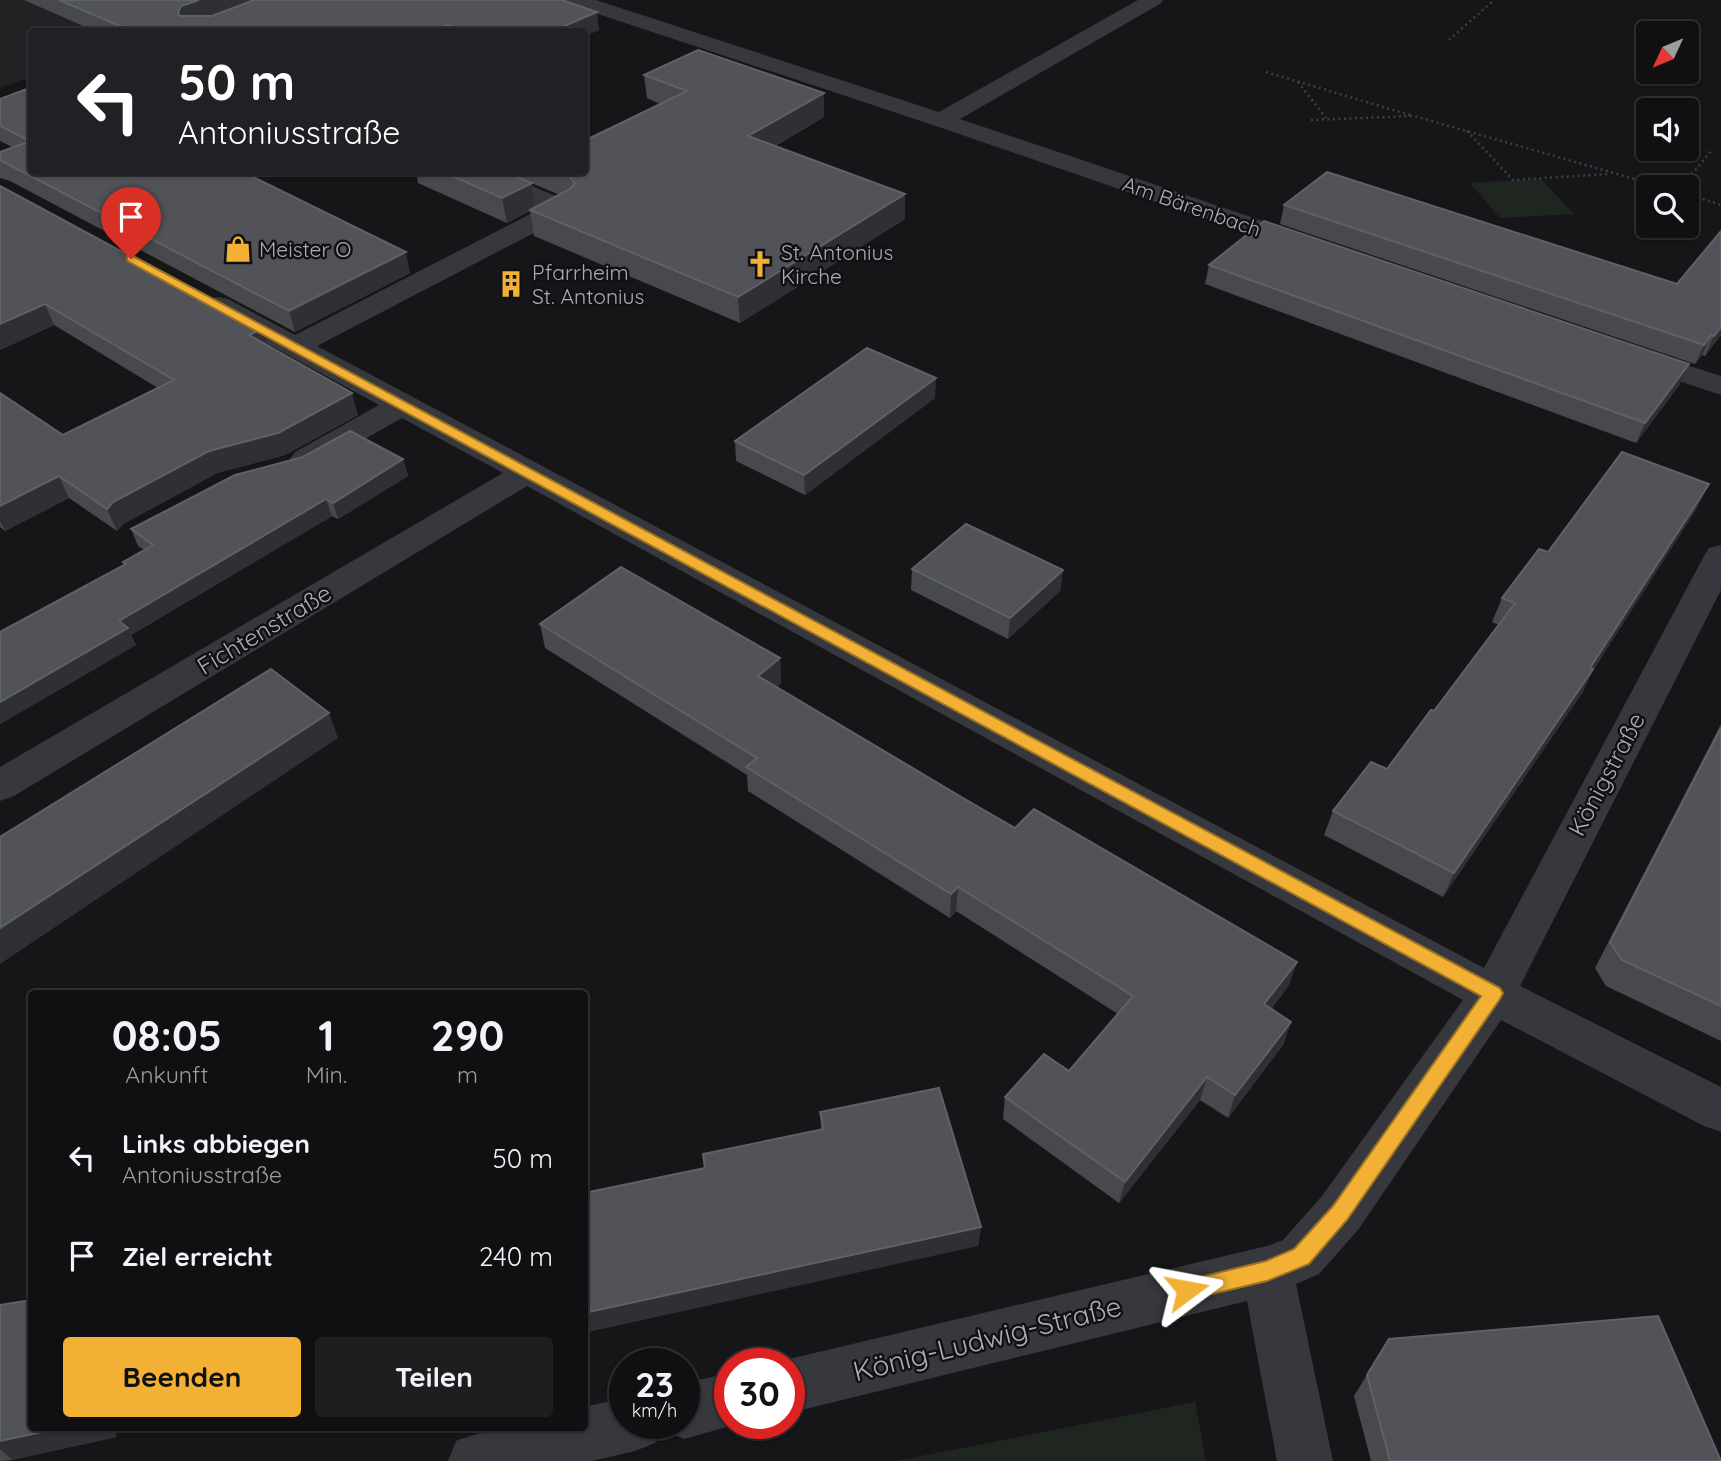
<!DOCTYPE html>
<html lang="de">
<meta charset="utf-8">
<style>
:root{--surface:#101012;--page:#1e1e20;--text:#f1f3f6;--muted:#9c9d9f;--line:#303032;--accent:#f2b134}
body{margin:0;font-family:Quicksand,sans-serif;background:var(--page);color:var(--text);height:100vh;display:flex;flex-direction:column;font-size:26px;white-space:nowrap}
*{box-sizing:border-box;margin:0}
p{font-size:23px;color:var(--muted)}
.icon{flex:none;width:38px;height:38px;fill:none;stroke:currentColor;stroke-width:2;stroke-linecap:round;stroke-linejoin:round}
.map{position:relative;flex:1;overflow:hidden}
.side{position:absolute;left:28px;top:990px;width:560px;height:441px;display:flex;flex-direction:column;background:var(--surface);border-radius:7px;box-shadow:0 2px 5px #0004,0 0 0 2px var(--line)}
.side>*{flex:none}
.top-card{position:absolute;left:28px;top:28px;width:560px;height:147px;border-radius:7px;box-shadow:0 2px 5px #0004,0 0 0 2px var(--line);background:#202124;color:#fff;overflow:hidden}
.needle{width:46px;rotate:226deg}
.controls{position:absolute;left:1636px;top:21px;display:grid;gap:14px}
.controls a{display:grid;place-items:center;width:63px;height:63px;border-radius:7px;background:var(--surface);box-shadow:0 2px 5px #0004,0 0 0 2px var(--line);font-size:35px}
.speed{position:absolute;left:609px;top:1348px;display:flex;gap:14px;font-size:35px;font-weight:700;text-align:center}
.speed>*{display:grid;place-content:center;width:91px;height:91px;border-radius:50%;background:var(--surface);box-shadow:0 2px 5px #0004,0 0 0 2px var(--line);line-height:1}
.speed small{font-size:18px;font-weight:400}
.speed .limit{border:10px solid #d22;background:#fff;color:#111}
.pin{position:absolute;display:grid;place-items:center;width:60px;height:60px;color:#fff;margin:-72px -30px;border-radius:50% 50% 50% 0;rotate:-45deg;box-shadow:0 0 7px #0007}
.pin .icon{rotate:45deg}
.me{position:absolute;width:77px;margin:-38px;rotate:77deg;stroke-linejoin:round;filter:drop-shadow(0 0 5px #0008)}
.turn{display:flex;align-items:center;gap:24px;height:147px;padding:0 35px;font-size:32px}
.turn .icon{width:91px;height:91px;stroke-width:2.5}
.turn b{display:block;font-size:49px;line-height:60px}
.eta{display:flex;justify-content:space-evenly;align-items:center;height:119px;text-align:center}
.eta b{font-size:42px;font-weight:800;line-height:49px}
.action{display:flex;gap:14px;margin-top:auto;padding:14px 35px}
.action a{flex:1;height:80px;border-radius:7px;background:var(--accent);color:#111;font-size:28px;font-weight:800;line-height:80px;text-align:center}
.action a+a{background:var(--page);color:var(--text)}
ul{padding:0;list-style:none}
li{display:flex;align-items:center;gap:21px;height:98px;padding:0 35px}
li div{flex:1}
li b{display:block;font-size:26px}
li em{font-style:normal}
.map>svg:first-child{display:block}
.built{fill:#222225}
.green{fill:#1e261f}
.lines{fill:none;stroke-linecap:round;stroke-linejoin:round}
.path{stroke:#3d3f44;stroke-width:2.5;stroke-dasharray:2 3.5;stroke-linecap:butt}
.minor{fill:#37383d;fill-rule:evenodd}
.wall{fill:#47494d}
.shaded-wall{fill:#2f3033}
.building{fill:#525359;stroke:#5f6168;stroke-width:2}
.route{fill:#f2b134;stroke:#9d7322;stroke-width:2}
.labels{text-anchor:middle;dominant-baseline:central;stroke-width:5;stroke-linejoin:round;paint-order:stroke}
.far-street-label{font-size:21px;fill:#a8adb8;stroke:#111113}
.far-poi-label{font-size:21px;fill:#a8adb8;stroke:#111113;text-anchor:start}
.street-label{font-size:24px;fill:#a8adb8;stroke:#111113}
.near-street-label{font-size:28px;fill:#a8adb8;stroke:#111113}
</style>
<div class="map">
<svg width="1721" height="1461" viewBox="0 0 1721 1461">
<rect width="100%" height="100%" fill="#161618"/>
<path class="built" d="M0,0h136l21,31 -125,1 -1,45 -31,11z"/>
<g class="green">
<path d="M1541,179l33,35 -74,4 -30,-35z"/>
<path d="M1195,1402l11,59h-310z"/>
</g>
<g class="lines">
<g class="path">
<path d="M1449,40l45,-40"/>
<path d="M1266,72l144,43"/>
<path d="M1298,82l28,36"/>
<path d="M1311,120l103,-4 249,71"/>
<path d="M1467,131l46,49 95,-6"/>
<path d="M1681,187l31,-37"/>
<path d="M1687,194l34,11"/>
</g>
<g class="minor">
<path d="M565,0h31l343,112 199,-112h25l-3,4 -200,115 354,119 4,6 -4,6 -9,2 -9,-2 -363,-125 -365,-121z"/>
<path d="M467,172h32l73,31 4,5 -4,5 -255,133 1167,622 220,-412 5,-8 12,-3v45l-201,396 201,101v45l-17,-6 -203,-106 -143,210 -39,44 -23,10 37,177h-56l-30,-160 -458,112v-50h-11l11,-4 478,-113 16,-6 39,-44 141,-196 -936,-514 -513,310 -14,5v-34l503,-294 -101,-55 -85,48 -11,3 -11,-3 -5,-7 5,-7 84,-47 -171,-94 -4,-6 4,-6 10,-2 10,2 67,36 247,-127 -72,-31z"/>
<path d="M1637,349l84,27v19l-94,-31 -5,-6 5,-6z"/>
<path d="M730,1373v50h11l-57,16 -19,-9 -3,-5 -7,18 -20,8 -43,10h-144l8,-20c42,-17 84,-13 128,-13v-21l41,-9v25h59v-40z"/>
</g>
</g>
<g class="wall">
<path d="M24,0h230l-45,16 390,14 -15,6v-4h-487z"/>
<path d="M644,75l180,42 -49,29 130,73 -165,104 -206,-87 -4,-25 -23,12 -89,-40 -2,-11h88l28,11 4,24 24,-12 -55,-23h79l76,-68 -13,-6z"/>
<path d="M0,99l410,174 -115,59 -285,-151 -10,-3v-26l12,-5 -12,-6z"/>
<path d="M0,186l264,142 6,19 88,68 -73,40 -68,18 -94,51 -6,7 -48,-33 -64,33 -5,-4v-134l63,42 95,-47 -104,-63 -54,25z"/>
<path d="M1284,205l393,79 44,-53v104l-16,21 -3,-1 -7,9 -415,-140z"/>
<path d="M1209,265l471,119 -44,59 -431,-159z"/>
<path d="M935,398l-130,97 -69,-34 -1,-20z"/>
<path d="M403,459l5,17 -70,43 -6,-3 -201,119 5,10 -136,79v-92l124,-67 -1,-3 21,-12 -6,-4 -7,-17z"/>
<path d="M1697,508l-105,164 -10,21 -139,204 -119,-62 9,-24 54,-42 47,-58 65,-86 -7,-3 10,-24 46,-46z"/>
<path d="M912,569l151,1 -3,21 -52,48 -97,-49z"/>
<path d="M540,624l240,34 1,25 -5,4 187,111 52,30 282,134 -8,23 -18,24 20,13 -8,23 -55,73 -28,-18 -81,103 -116,-84 2,-22 64,-26 49,-57 -162,-103 -6,7 -202,-127 -1,-16 -202,-127z"/>
<path d="M1721,724v317l-115,-55 -11,-18z"/>
<path d="M820,1112l161,115 -3,19 -273,-78 116,-38z"/>
<path d="M0,1305l32,123h84v9l-104,23 -12,1z"/>
<path d="M1389,1339l332,122h-350l-17,-65z"/>
</g>
<g class="shaded-wall">
<path d="M199,0h55l-67,25 -9,-12 3,-7z"/>
<path d="M597,12l2,18 -15,6v-4h-34z"/>
<path d="M447,25l1,7h-16z"/>
<path d="M824,93v24l-75,43 -1,-24z"/>
<path d="M532,183l4,25 -29,15 -5,-25z"/>
<path d="M905,194v25l-165,104 -2,-26z"/>
<path d="M406,252l4,21 -115,59 -6,-21z"/>
<path d="M45,304l9,21 -54,25v-26z"/>
<path d="M1721,327v8l-16,21 9,-20z"/>
<path d="M264,328l6,21 -21,-14z"/>
<path d="M1711,335l-9,20 -7,9 9,-19z"/>
<path d="M1689,364l-9,20 -44,59 9,-20z"/>
<path d="M936,378l-1,20 -130,97 -1,-20z"/>
<path d="M352,393l6,22 -73,40 -68,18 -94,51 -6,7 -10,-22 6,-7 96,-51z"/>
<path d="M403,459l5,17 -70,43 -5,-16z"/>
<path d="M59,476l10,22 -64,33 -5,-10v-15z"/>
<path d="M1709,484l-12,24 -105,164 -10,21 -139,204 11,-24 136,-205z"/>
<path d="M326,499l6,17 -201,119 5,10 -136,79v-22l119,-81z"/>
<path d="M1063,570l-3,21 -52,48 2,-21z"/>
<path d="M780,658l1,25 -22,18 -1,-25z"/>
<path d="M329,713l9,25 -338,226v-36z"/>
<path d="M958,887l-2,24 -6,7 1,-24z"/>
<path d="M1297,962l-8,23 -33,42 8,-23z"/>
<path d="M1291,1022l-8,23 -55,73 7,-23z"/>
<path d="M1207,1077l-7,23 -81,103 6,-21z"/>
<path d="M981,1227l-3,19 -394,87v-20z"/>
<path d="M61,1428h55v9l-104,23 -12,-11v-8z"/>
</g>
<g class="building">
<path d="M59,0h140l-18,6 -3,7 2,3h32l42,-16h308l35,12 -47,20h-85l-18,-7 -15,7h-298z"/>
<path d="M698,50l126,43 -76,43 157,58 -167,103 -208,-87 40,-21 5,-6 -6,-7 -9,-4h24v-31l103,-50 -43,-16z"/>
<path d="M32,87v85h211l163,80 -117,59 -289,-151v-8l30,-11 -30,-15v-27z"/>
<path d="M443,172h61l28,11 -30,15z"/>
<path d="M1327,172l350,112 44,-53v96l-7,9 -3,-1 -7,10 -420,-140z"/>
<path d="M0,186l264,142 -15,7 103,58 -74,40 -69,18 -96,51 -6,7 -48,-33 -59,30v-113l63,42 111,-55 -129,-76 -45,20z"/>
<path d="M1264,221l425,143 -44,59 -436,-158z"/>
<path d="M867,348l69,30 -132,97 -69,-34z"/>
<path d="M350,431l53,28 -70,44 -7,-4 -207,122 9,7 -128,74v-70l126,-68 -3,-2 30,-17 -22,-16 104,-54 68,-18z"/>
<path d="M1622,452l87,32 -119,184 3,1 -139,204 -121,-62 38,-49 16,7 44,-59 3,1 81,-108 -13,-5 37,-49 9,3z"/>
<path d="M966,524l97,46 -53,48 -98,-49z"/>
<path d="M621,567l159,91 -22,18 205,122 52,30 19,-19 263,153 -33,42 27,18 -56,73 -28,-18 -82,105 -120,-85 39,-43 25,17 64,-75 -175,-109 -7,7 -205,-127 11,-9 -217,-134z"/>
<path d="M271,669l58,44 -329,215v-91z"/>
<path d="M1721,728v278l-99,-46 -12,-18z"/>
<path d="M939,1088l42,139 -397,86v-120l121,-25 -2,-14 121,-25 -4,-17z"/>
<path d="M32,1300v128h29l-61,13v-136z"/>
<path d="M1658,1316l63,145h-331l-23,-86 22,-36z"/>
</g>
<path class="route" d="M131,255l1369,733 3,5 -3,6 -153,221 -38,44 -42,17 -80,19 -7,-3 -3,-7 3,-8 86,-21 28,-12 39,-43 148,-210 -1354,-735v-5z"/>
<defs>
<symbol id="shop-bare" viewBox="-9 -9 18 18"><path d="M-5-2.5h2.3a2.7 3.5 0 0 1 5.4 0H5L5.5 6h-11ZM-1.5-2.5h3a1.5 2.3 0 0 0-3 0Z" fill="#f2b134" stroke="#111113" stroke-width="2.5" paint-order="stroke"/></symbol>
<symbol id="church-bare" viewBox="-9 -9 18 18"><path d="M-1.2-6h2.4v3.5h3.3v2.4h-3.3V6h-2.4V-.1h-3.3v-2.4h3.3Z" fill="#f2b134" stroke="#111113" stroke-width="2.5" paint-order="stroke"/></symbol>
<symbol id="building-bare" viewBox="-9 -9 18 18"><path d="M-4-6H4V6H1V3H-1V6H-4ZM-2.5-4.3h1.7v1.8h-1.7ZM.8-4.3h1.7v1.8H.8ZM-2.5-1h1.7V.8h-1.7ZM.8-1h1.7V.8H.8Z" fill="#f2b134" stroke="#111113" stroke-width="2.5" paint-order="stroke"/></symbol>
</defs>
<g fill-rule="evenodd">
<use href="#shop-bare" x="219" y="230" width="38" height="38"/>
<use href="#church-bare" x="741" y="245" width="38" height="38"/>
<use href="#building-bare" x="492" y="265" width="38" height="38"/>
</g>
<g class="labels">
<g class="far-street-label">
<text transform="translate(1192 206) rotate(19)">Am Bärenbach</text>
</g>
<g class="far-poi-label">
<text x="259" y="249">Meister O</text>
<text x="781" y="252">St. Antonius<tspan x="781" dy="24">Kirche</tspan></text>
<text x="532" y="272">Pfarrheim<tspan x="532" dy="24">St. Antonius</tspan></text>
</g>
<g class="street-label">
<text transform="translate(264 629) rotate(-31)">Fichtenstraße</text>
<text transform="translate(1606 774) rotate(-62)">Königstraße</text>
</g>
<g class="near-street-label">
<text transform="translate(987 1338) rotate(-14)">König-Ludwig-Straße</text>
</g>
</g>
</svg>
<div class="controls">
<a><svg class="needle" viewBox="-14 -14 28 28"><path d="M0-13l5 13h-10z" fill="#e53935"/><path d="M0 13l5-13h-10z" fill="#9c9d9f"/></svg></a>
<a><svg class="icon" aria-label="sound" viewBox="0 0 24 24"><path d="M4 9h4l5-4v14l-5-4H4zM17 9q2 3 0 6"/></svg></a>
<a><svg class="icon" aria-label="search" viewBox="0 0 24 24"><circle cx="10" cy="10" r="6"/><path d="M15 15l6 6"/></svg></a>
</div>
<div class="speed"><div>23<small>km/h</small></div><div class="limit">30</div></div>
<div class="pin" style="left:131px;top:259px;background:#d93025"><svg class="icon" aria-label="arrive" viewBox="0 0 24 24"><path d="M6 21V4h12l-3 4 3 4H6"/></svg></div>
<svg class="me" style="left:1187px;top:1290px" viewBox="-20 -20 40 40"><path d="M0-17L14 15 0 8-14 15z" fill="#f2b134" stroke="#fff" stroke-width="4"/></svg>
<div class="top-card">
<div class="turn"><svg class="icon" aria-label="left" viewBox="0 0 24 24"><path d="M17 20v-9H6M10 6l-5 5 5 5"/></svg><div><b>50 m</b>Antoniusstraße</div></div>
</div>
<section class="side">
<div class="eta">
<div><b>08:05</b><p>Ankunft</p></div>
<div><b>1</b><p>Min.</p></div>
<div><b>290</b><p>m</p></div>
</div>
<ul>
<li><svg class="icon" aria-label="left" viewBox="0 0 24 24"><path d="M17 20v-9H6M10 6l-5 5 5 5"/></svg><div><b>Links abbiegen</b><p>Antoniusstraße</p></div><em>50 m</em></li>
<li><svg class="icon" aria-label="arrive" viewBox="0 0 24 24"><path d="M6 21V4h12l-3 4 3 4H6"/></svg><div><b>Ziel erreicht</b></div><em>240 m</em></li>
</ul>
<div class="action"><a>Beenden</a><a>Teilen</a></div>
</section>
</div>
